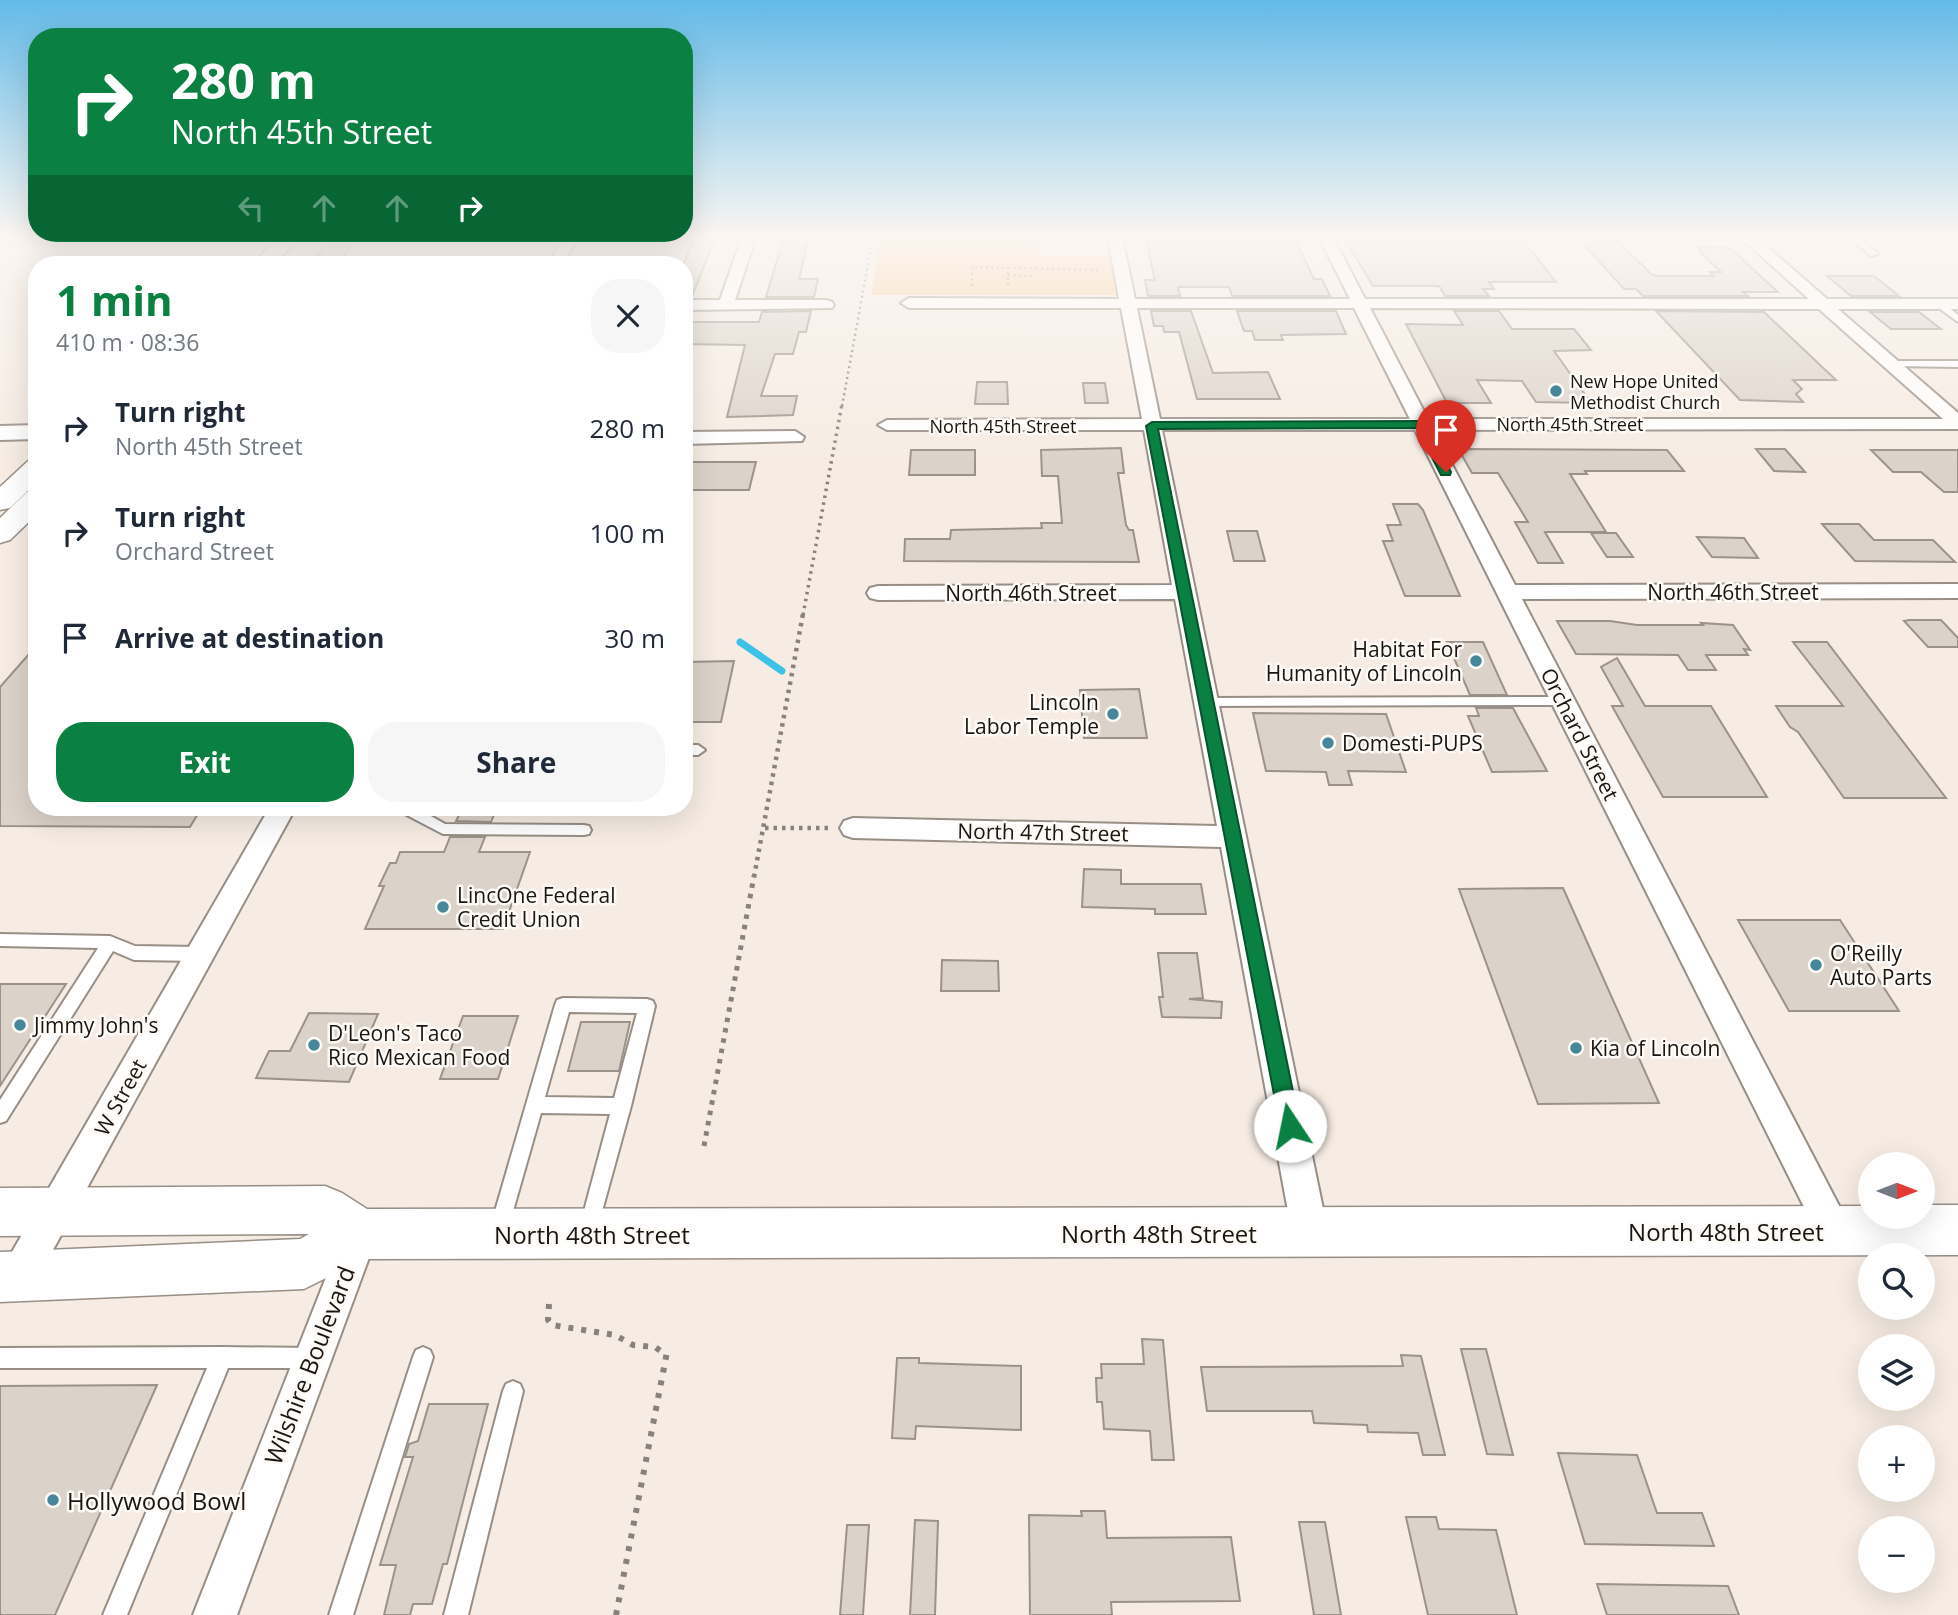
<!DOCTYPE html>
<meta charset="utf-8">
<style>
:root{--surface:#fff;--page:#f6f6f7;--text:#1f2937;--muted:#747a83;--accent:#0b8043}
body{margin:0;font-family:"Open Sans",sans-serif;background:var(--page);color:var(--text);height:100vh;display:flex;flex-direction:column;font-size:26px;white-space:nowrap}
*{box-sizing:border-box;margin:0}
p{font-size:23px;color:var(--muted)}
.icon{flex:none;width:38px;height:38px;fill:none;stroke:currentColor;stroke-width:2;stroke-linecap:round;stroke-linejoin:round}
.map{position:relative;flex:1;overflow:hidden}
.sheet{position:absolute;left:28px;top:256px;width:665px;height:560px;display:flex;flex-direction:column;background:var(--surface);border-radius:28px;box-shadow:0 7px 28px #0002}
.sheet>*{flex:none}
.guide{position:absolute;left:28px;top:28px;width:665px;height:214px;border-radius:28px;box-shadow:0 7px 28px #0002;background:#0b8043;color:#fff;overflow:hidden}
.needle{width:46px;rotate:90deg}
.tools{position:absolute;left:1858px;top:1152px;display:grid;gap:14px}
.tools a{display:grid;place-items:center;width:77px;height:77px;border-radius:50%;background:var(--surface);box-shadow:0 7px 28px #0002;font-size:35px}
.pin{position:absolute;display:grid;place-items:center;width:60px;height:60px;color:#fff;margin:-72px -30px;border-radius:50% 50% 50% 0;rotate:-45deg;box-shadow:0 0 7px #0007}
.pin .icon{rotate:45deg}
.me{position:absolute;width:77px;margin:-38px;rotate:349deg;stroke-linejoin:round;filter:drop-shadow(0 0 5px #0008)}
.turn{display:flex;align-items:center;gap:24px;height:147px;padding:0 28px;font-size:32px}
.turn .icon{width:91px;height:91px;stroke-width:2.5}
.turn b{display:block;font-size:49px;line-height:60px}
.lanes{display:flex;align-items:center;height:66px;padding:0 28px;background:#0003;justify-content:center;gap:35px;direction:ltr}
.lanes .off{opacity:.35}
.round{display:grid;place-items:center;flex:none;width:74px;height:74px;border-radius:28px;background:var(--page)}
.head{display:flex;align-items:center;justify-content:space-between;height:119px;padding:0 28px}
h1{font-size:42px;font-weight:700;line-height:52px;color:var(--accent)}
.button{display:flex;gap:14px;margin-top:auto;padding:14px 28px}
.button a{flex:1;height:80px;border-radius:28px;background:var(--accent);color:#fff;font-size:28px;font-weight:700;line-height:80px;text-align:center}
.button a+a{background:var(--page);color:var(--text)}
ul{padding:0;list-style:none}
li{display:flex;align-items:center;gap:21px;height:105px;padding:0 28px}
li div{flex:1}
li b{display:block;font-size:26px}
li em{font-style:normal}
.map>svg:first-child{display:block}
.green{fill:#feca93}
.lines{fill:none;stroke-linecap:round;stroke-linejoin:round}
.stream{stroke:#3dc2e7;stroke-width:7}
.building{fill:#dbd2c9;stroke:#9b938a;stroke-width:2}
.service-casing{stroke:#978e85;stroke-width:4}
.minor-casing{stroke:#978e85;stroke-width:4}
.tertiary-casing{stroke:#978e85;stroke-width:4}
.secondary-casing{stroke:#978e85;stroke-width:3}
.path-far4{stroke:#88827c;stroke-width:2.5;stroke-dasharray:2 3.5;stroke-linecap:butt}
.path-far3{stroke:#88827c;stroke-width:3.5;stroke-dasharray:2.5 4.5;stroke-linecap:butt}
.path-far2{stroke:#88827c;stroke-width:4.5;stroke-dasharray:3.5 5;stroke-linecap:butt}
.path-far1{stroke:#88827c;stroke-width:5;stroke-dasharray:4.5 6;stroke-linecap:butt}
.path{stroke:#88827c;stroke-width:6;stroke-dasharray:5 8;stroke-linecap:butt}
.service{fill:#fff;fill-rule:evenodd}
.minor{fill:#fff;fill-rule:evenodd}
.tertiary{fill:#fff;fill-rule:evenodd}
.secondary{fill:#fff;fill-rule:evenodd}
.route{fill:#0b8043;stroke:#07532c;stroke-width:2}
.poi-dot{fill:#47879a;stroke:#fefbf7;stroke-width:2.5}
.labels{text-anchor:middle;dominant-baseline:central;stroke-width:5;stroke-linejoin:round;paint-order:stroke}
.far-poi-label{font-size:18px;fill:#181512;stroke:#fefbf7;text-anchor:start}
.far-street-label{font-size:18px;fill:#181512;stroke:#fefbf7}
.street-label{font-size:21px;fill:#181512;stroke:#fefbf7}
.poi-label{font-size:21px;fill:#181512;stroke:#fefbf7;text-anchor:start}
.near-street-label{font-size:24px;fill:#181512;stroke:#fefbf7}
.near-poi-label{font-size:24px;fill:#181512;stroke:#fefbf7;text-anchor:start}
</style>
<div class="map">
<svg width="1958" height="1615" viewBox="0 0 1958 1615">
<rect width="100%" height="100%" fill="#f6ece3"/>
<path class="green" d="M880,237h159l2,19h68l8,39h-245z"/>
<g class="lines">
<path class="stream" d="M740,642l42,29"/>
</g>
<g class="building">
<path d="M334,237h26l-20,23h-27z"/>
<path d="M695,237h20l-23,60h-8v-35z"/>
<path d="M784,237h25l-10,42h19l-4,18h-48z"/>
<path d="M1145,237h149l20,42h8l8,17h-98l-3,-9h-51l2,9h-32l-3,-16h10z"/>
<path d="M1353,237l170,3 33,42h-67l5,7h-11l6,7h-44l-6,-10h-66l-27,-45h9z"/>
<path d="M1579,239l39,2 34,34 7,1h55l-4,-4h11l-22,-21h4l-5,-4 32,1 48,44h-35l5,4h-105l-7,-7h-12z"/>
<path d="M1827,276h47l25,20h-48z"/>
<path d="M811,311l-5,21h-7l-6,22h-18l-14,42h36l-4,19 -66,2 18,-72 -61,-1 4,-22h71l3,-10z"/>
<path d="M1151,311h40l22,62 55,-1 12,27h-83l-18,-67h-15l-1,-6h-9z"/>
<path d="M1237,311h99l10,23 -65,1 2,5h-28l-3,-9h-8z"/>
<path d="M1454,311h45l13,18h62l17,21 -37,1 37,52 -55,-1 -14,-21 -45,-1 14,23h-44l-41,-79 57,1z"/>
<path d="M1656,311l108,1 72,68h-43l9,9 -6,5 7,8 -63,-2z"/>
<path d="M1870,312h49l22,17h-50z"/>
<path d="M977,382h30l1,22h-33z"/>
<path d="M1083,383h22l3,20h-23z"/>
<path d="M1121,448l3,25h-6l8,52 3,5h4l6,32 -235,-1 1,-22h45l1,-9 91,-2 -1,-5h21l-4,-47h-16l-1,-26z"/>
<path d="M1463,449l204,1 17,21h-99l2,3h-17l36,58h-61l18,31h-25l-23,-41h13l-30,-49h-26l-12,-21h5z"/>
<path d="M1756,449h29l20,23 -31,-1z"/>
<path d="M911,450h64v25h-66z"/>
<path d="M1871,450h87v42h-14l-23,-20h-28z"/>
<path d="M684,462h72l-7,28h-65z"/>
<path d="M1393,504h25l5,6 37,86h-55l-22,-55h10l-6,-16h14z"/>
<path d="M1822,524h37l15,16h59l22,22 -100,-1z"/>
<path d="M1227,531h30l8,30h-31z"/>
<path d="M1591,533h25l17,24h-26z"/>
<path d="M1697,537l47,1 14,20 -46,-1z"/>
<path d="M1909,620h32l17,18v9h-30l-24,-26z"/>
<path d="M1557,621h53l27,4h66l-2,-2 32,2 17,25 -6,-1 4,6h-42l10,15h-28l-10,-15 -102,-1z"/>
<path d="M1447,642h36l24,53h-37z"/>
<path d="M1793,642h34l119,156h-102l-46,-66 -8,-5 -14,-21h67z"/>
<path d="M37,645v162h165l-12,20 -190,-1v-139z"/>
<path d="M1617,658l28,48h66l56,91h-104l-51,-91h11l-22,-39z"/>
<path d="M734,661l-13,61h-37v-60z"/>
<path d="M1139,689l8,49h-63l-4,-48z"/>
<path d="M1476,708h37l34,63 -55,1 -24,-56h11z"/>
<path d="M1253,713l133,1 20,58 -58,-1 4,14h-23l-3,-13 -60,-1z"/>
<path d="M463,807h34l-6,15 -35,-1z"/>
<path d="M450,837h35l-6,15h51l-27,77h-138l19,-43h-5l11,-23h6l4,-11h44z"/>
<path d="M1084,869l37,1v14h80l5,30h-51v-5l-73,-2z"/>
<path d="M1563,888l96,215 -121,1 -79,-215z"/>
<path d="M1738,920h102l59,91h-110z"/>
<path d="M1158,953h39l6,45 -14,1 33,3 -1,16 -59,-1 -3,-20h4z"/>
<path d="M942,960l56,1 1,30h-58z"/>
<path d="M0,984h66l-66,102z"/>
<path d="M309,1013l69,1 -29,68 -93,-4 13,-27h21z"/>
<path d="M463,1016h55l-20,63h-58z"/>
<path d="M581,1022h49l-11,49h-51z"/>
<path d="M1142,1339l21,1 11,120h-22l-2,-29 -46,-2 -2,-27h-5l-1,-24h6l-1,-14h43z"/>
<path d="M1461,1349h25l27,106 -26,-1z"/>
<path d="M1401,1355l20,1 24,99h-22l-5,-22 -50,-1 -1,-7 -53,-2 -2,-12h-105l-6,-44 202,-1z"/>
<path d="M897,1358h22v5l102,3v64l-105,-4 -1,13 -23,-1z"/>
<path d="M157,1385l-102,230h-55v-229z"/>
<path d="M429,1404h59l-41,160h-4l-11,40h-19l-3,11h-26l12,-50h-16l33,-108h-8l4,-13 9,-3z"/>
<path d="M1558,1453l79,2 20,58h45l12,33 -129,-2z"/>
<path d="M1081,1511h24l2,27 124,-1 9,64 -129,1 1,13h-82l-1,-100 53,1z"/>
<path d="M1406,1517h30l3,12 57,1 21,85h-89z"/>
<path d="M915,1520l23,1 -3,94h-25z"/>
<path d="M1299,1522h26l16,93h-27z"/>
<path d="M847,1525h22l-6,90h-23z"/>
<path d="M1597,1584l131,2 11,29h-132z"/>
</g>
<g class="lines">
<defs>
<g id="service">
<path d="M1849,237h8l21,17 -7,2z"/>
<path d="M1936,302h6l16,13v7l-22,-16z"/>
<path d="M1892,361h66v6l-69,-1 -1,-2z"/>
<path d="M1563,697l6,4 -6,4 -357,1 -6,-4 6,-4z"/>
<path d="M684,745h14l7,5 -7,5h-14z"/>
<path d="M397,807h18l30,17 139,1 5,1 2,4 -2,4 -5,1 -141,-1 -44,-23z"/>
<path d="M0,934l110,2 25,10 65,1 6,2 2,5 -2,5 -6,2 -66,-1 -21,-9 -107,170 -6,2v-23l98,-152 -98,-2z"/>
<path d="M563,998l84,1 6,2 2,5 -24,100 -35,127 -7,2 -7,-2 -2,-7 30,-112 -69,-1 -34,119 -7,2 -7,-2 -2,-7 64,-220 2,-5zM569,1012l68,1 -23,85 -69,-1z"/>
<path d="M222,1347l89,1 7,3 3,7 -3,7 -7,3h-83l-101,247h-24l104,-247h-207v-20z"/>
<path d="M423,1347l7,3 3,7 -80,258h-24l84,-258 3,-7z"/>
<path d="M513,1381l7,3 3,7 -55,224h-24l59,-224 3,-7z"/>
</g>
<g id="minor">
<path d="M565,237h14l-17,27h-14z"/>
<path d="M742,237h14l-21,63h91l6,2 2,3 -2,3 -148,2v-10h36z"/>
<path d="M1108,237h14l13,62h215l-31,-62h14l32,62h444l-69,-62h16l71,62h131v10h-120l120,104v16l-524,1 81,155 443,-1v14l-436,1 324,620 6,12 -6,12 -12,6 -12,-6 -407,-813h-253l166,803 -6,12 -12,6 -12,-6 -6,-12 -71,-386 -368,-9 -9,-3 -4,-7 4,-7 9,-3 364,8 -42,-227 -297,1 -8,-2 -3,-5 3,-5 8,-2 294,-1 -28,-155h-257l-9,-5 9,-5 255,-1 -21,-111h-212l-8,-5 8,-5 210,1zM1137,308h217l56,111h-250zM1370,308l449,1 124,110h-515z"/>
<path d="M795,431l9,6 -2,4 -118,3v-12z"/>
<path d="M270,807h26l-265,483 -13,5 -13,-5 -5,-13 5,-13z"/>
<path d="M359,1218l12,6 6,12 -140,379h-44l154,-391z"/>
</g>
<path id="tertiary" d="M37,425v14l-37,1v-14z"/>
<g id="secondary">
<path d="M279,237h22l-27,27h-21z"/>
<path d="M37,459v23l-27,26 -10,2v-23l28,-26z"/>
<path d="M37,490v24l-27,26 -10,3v-25l27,-26z"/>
<path d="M325,1186l17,7 25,16 1504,-3v10h52v-11h35v50l-1594,4 -60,30 -304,13v-50l300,-13 9,-5 -309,2v-48z"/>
</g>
</defs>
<use href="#service" class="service-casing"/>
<use href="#minor" class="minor-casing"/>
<use href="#tertiary" class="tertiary-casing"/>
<use href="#secondary" class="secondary-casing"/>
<g class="path-far4">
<path d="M1008,267v20"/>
<path d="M1008,275l28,1"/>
<path d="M972,286v-19l129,3"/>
<path d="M842,406l31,-169"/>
</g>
<path class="path-far3" d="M803,615l39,-211"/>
<g class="path-far2">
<path d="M765,828h66"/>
<path d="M754,877l49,-263"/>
</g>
<path class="path-far1" d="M704,1146l50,-270"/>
<g class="path">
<path d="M549,1304l-1,16 4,5 63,10 18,10 22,2 10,7"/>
<path d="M616,1615l52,-268"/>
</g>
<use href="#service" class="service"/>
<use href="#minor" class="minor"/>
<use href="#tertiary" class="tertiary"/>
<use href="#secondary" class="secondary"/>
</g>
<linearGradient id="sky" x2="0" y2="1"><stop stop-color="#63bae8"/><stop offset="0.51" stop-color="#fbf6f2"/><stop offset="1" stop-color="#fbf6f2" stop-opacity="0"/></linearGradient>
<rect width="1958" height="464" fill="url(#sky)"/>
<path class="route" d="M1421,421l5,3 25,48 -1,3h-9l-24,-47 -259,1 142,697 -3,7 -7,3 -8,-3 -2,-7 -134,-700 6,-4z"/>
<g class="poi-dot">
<circle cx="1556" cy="391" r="7"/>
<circle cx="1476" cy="661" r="7"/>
<circle cx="1113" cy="714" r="7"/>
<circle cx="1328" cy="743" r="7"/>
<circle cx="443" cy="907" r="7"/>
<circle cx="1816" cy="965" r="7"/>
<circle cx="20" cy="1025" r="7"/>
<circle cx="314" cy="1045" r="7"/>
<circle cx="1576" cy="1048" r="7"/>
<circle cx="53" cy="1500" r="7"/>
</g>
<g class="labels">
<g class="far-poi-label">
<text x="1570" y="381">New Hope United<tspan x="1570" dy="21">Methodist Church</tspan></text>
</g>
<g class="far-street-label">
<text x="1570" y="424">North 45th Street</text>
<text x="1003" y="426">North 45th Street</text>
</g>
<g class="street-label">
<text x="1733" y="592">North 46th Street</text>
<text x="1031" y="593">North 46th Street</text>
<text transform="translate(1580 734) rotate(63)">Orchard Street</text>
<text transform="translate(1043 832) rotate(1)">North 47th Street</text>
<text transform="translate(120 1097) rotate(-61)">W Street</text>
</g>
<g class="poi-label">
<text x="1462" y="649" text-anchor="end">Habitat For<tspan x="1462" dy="24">Humanity of Lincoln</tspan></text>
<text x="1099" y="702" text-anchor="end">Lincoln<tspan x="1099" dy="24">Labor Temple</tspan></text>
<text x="1342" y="743">Domesti-PUPS</text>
<text x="457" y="895">LincOne Federal<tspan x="457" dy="24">Credit Union</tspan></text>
<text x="1830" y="953">O'Reilly<tspan x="1830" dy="24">Auto Parts</tspan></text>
<text x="34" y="1025">Jimmy John's</text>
<text x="328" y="1033">D'Leon's Taco<tspan x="328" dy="24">Rico Mexican Food</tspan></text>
<text x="1590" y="1048">Kia of Lincoln</text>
</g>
<g class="near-street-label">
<text x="1726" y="1231">North 48th Street</text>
<text x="1159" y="1233">North 48th Street</text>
<text x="592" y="1234">North 48th Street</text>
<text transform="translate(309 1365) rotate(-69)">Wilshire Boulevard</text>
</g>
<g class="near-poi-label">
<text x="67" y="1500">Hollywood Bowl</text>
</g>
</g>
</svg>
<div class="tools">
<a><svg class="needle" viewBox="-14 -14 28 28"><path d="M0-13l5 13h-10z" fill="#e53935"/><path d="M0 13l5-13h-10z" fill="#747a83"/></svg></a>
<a><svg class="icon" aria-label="search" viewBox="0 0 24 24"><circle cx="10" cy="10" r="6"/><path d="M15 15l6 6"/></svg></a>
<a><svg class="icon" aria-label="layers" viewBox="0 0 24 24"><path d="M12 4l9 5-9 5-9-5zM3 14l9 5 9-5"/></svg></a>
<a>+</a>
<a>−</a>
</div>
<div class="pin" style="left:1446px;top:472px;background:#d93025"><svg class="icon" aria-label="arrive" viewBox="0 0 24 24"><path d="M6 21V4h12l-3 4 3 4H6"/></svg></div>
<svg class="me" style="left:1290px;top:1126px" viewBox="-20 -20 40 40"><circle r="19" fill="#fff"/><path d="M0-13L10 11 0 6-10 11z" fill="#0b8043"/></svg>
<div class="guide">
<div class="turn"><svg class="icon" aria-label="right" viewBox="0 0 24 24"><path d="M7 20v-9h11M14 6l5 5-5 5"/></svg><div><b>280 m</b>North 45th Street</div></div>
<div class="lanes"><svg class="icon off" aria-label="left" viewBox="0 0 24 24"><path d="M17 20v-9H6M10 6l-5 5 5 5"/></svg><svg class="icon off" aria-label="ahead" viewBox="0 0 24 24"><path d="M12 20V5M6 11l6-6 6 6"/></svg><svg class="icon off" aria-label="ahead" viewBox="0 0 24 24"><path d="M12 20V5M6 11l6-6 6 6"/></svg><svg class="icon" aria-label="right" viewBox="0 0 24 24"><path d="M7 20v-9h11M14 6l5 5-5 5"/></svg></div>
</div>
<section class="sheet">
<div class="head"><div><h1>1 min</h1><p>410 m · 08:36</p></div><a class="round"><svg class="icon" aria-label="close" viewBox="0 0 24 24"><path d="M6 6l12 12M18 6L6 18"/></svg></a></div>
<ul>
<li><svg class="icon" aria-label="right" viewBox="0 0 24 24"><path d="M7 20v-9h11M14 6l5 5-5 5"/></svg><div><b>Turn right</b><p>North 45th Street</p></div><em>280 m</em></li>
<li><svg class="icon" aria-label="right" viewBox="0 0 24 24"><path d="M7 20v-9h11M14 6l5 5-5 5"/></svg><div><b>Turn right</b><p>Orchard Street</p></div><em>100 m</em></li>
<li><svg class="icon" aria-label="arrive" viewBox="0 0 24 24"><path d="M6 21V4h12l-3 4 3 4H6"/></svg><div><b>Arrive at destination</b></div><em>30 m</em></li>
</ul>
<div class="button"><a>Exit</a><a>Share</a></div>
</section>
</div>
